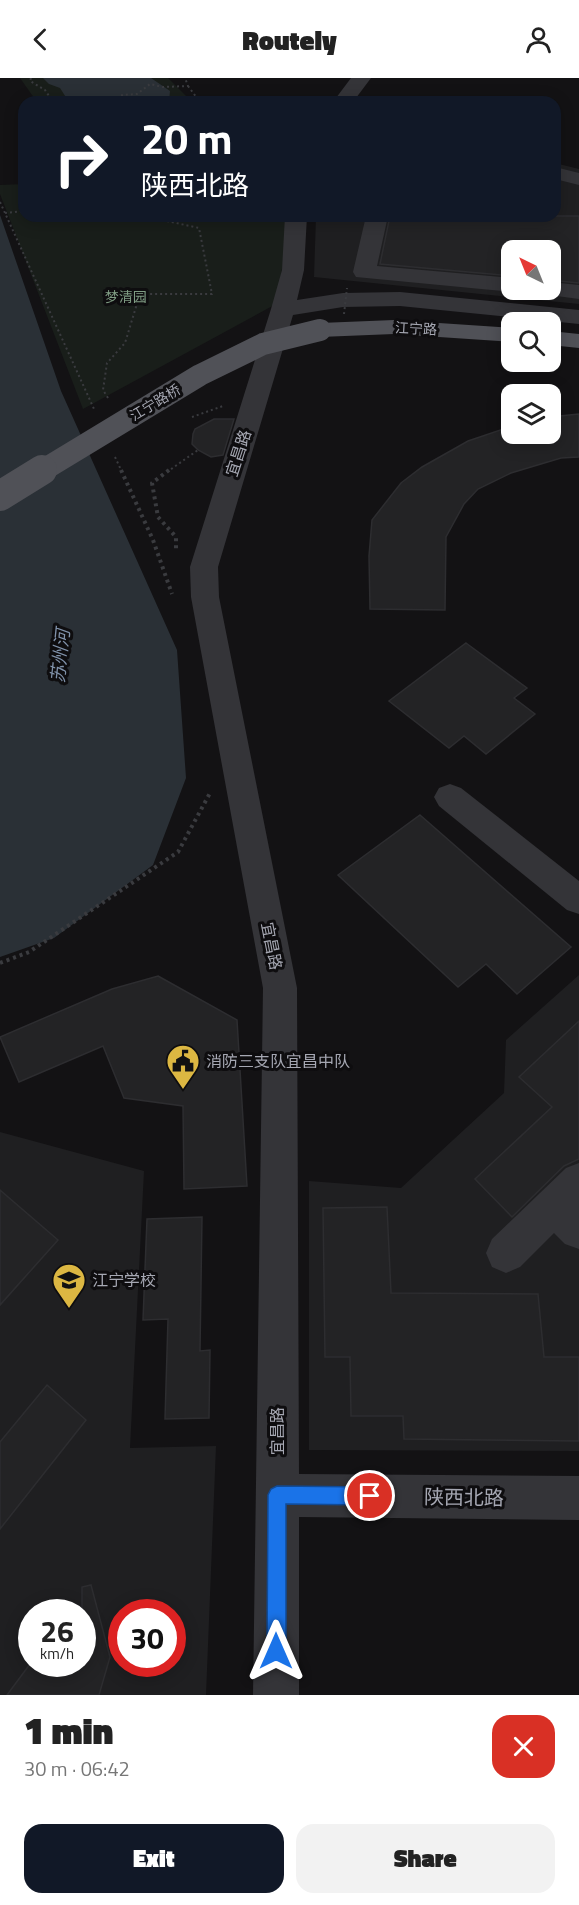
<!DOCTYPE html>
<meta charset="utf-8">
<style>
:root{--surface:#fff;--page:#f2f2f2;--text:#222;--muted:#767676;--accent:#111827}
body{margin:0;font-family:"Titillium Web","Noto Sans SC",sans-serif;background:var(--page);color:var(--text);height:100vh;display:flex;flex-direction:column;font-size:22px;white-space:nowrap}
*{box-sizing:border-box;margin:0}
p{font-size:20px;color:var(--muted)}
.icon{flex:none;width:33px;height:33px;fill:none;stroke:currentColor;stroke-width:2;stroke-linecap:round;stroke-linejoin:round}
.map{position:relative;height:1617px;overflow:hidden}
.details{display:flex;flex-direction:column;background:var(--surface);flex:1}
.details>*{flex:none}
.banner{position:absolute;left:18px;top:18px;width:543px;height:126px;border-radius:18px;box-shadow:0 3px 15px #0003;background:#111827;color:#fff;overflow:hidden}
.needle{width:39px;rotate:317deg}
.buttons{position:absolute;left:501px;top:162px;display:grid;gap:12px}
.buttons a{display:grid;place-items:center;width:60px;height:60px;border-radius:12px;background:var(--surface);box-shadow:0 3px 15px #0003;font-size:30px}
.speed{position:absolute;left:18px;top:1521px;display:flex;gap:12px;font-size:30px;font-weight:700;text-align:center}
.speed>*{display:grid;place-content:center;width:78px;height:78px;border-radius:50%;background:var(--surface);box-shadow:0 3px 15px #0003;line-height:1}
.speed small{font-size:15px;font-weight:400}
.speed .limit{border:9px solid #d22;background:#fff;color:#111}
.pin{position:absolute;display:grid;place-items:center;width:51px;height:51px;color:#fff;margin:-26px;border:3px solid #fff;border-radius:50%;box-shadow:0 2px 6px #0007}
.me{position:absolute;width:66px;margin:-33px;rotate:0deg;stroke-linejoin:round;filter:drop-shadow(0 0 4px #0008)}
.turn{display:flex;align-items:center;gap:21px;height:126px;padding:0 24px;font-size:27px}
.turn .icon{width:78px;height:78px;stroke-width:2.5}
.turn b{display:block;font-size:42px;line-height:51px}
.round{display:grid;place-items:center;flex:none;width:63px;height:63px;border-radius:18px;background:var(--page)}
.head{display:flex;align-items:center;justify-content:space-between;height:102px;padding:0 24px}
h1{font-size:36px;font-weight:800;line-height:45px}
.primary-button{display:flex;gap:12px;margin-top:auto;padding:12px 24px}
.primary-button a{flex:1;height:69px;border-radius:18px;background:var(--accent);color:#fff;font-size:24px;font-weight:800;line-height:69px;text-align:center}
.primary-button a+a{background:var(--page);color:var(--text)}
header{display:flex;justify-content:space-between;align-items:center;height:78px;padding:0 24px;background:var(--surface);font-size:27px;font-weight:800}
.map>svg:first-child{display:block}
.built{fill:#1f1f21;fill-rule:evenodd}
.green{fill:#191e1a}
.water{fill:#2a3036}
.building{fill:#232325;stroke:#2d2d30;stroke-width:1.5}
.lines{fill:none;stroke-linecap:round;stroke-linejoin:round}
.path-far1{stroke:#3a3b3f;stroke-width:2;stroke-dasharray:2 3;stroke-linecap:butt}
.path{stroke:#3a3b3f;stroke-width:4;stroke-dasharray:3 4;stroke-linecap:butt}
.minor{fill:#343438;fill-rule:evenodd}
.major{fill:#505157;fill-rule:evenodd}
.path-bridge{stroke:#3a3b3f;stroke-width:2;stroke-dasharray:2 3;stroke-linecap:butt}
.major-bridge-far1{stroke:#505157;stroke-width:22}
.major-bridge{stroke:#505157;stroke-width:30}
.route{fill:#1a73e8;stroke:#114b97;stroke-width:1.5}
.labels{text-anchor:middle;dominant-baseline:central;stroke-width:6;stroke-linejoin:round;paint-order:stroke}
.far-park-label{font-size:14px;fill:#7f9c83;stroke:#0e0d0f}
.far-street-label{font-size:14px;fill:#a6a8b3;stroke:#0e0d0f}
.street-label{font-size:16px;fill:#a6a8b3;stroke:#0e0d0f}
.poi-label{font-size:16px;fill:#a6a8b3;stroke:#0e0d0f;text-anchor:start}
.water-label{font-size:18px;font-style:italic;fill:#8092aa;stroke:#0e0d0f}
.near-street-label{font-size:20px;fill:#a6a8b3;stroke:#0e0d0f}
</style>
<header><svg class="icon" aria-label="back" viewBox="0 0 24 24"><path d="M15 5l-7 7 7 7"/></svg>Routely<svg class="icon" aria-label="person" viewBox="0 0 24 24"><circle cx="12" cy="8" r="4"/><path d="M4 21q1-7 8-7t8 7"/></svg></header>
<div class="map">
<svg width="579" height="1617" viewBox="0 0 579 1617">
<rect width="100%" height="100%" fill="#131214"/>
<g class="built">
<path d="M555,85l24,6v135l-265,-27 2,-61h239zM512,172h38v40h-38z"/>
<path d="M579,897v476l-270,-1v-269l92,7 103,-95 2,-53z"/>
<path d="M0,1054l144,39 -14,277 86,-2 -10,249h-206zM32,1534h50v52h-50zM122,1534h50v52h-50z"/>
</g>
<g class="green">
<path d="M20,0h148l24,24h-155z"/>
<path d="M24,106v32h267l-15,88 -193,105 -83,-215v-9z"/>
</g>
<g class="water">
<path d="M43,0h108l19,13 -1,11h-100l-9,-14 -11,-4z"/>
<path d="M0,137l61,176 116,259 9,128 -33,87 -99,73 -54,19z"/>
</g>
<g class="building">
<path d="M390,138h189v67l-29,-3v-30h-38v26l-132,-12z"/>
<path d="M579,336v43l-18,1 -50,15 -33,16 -14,15 -18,33 -1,73 -75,-1 -1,-53 3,-36 29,-37 21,-16 46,-26 44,-15v8h38v-17z"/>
<path d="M214,341h20l-11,36 -12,2 -13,-7 -6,-6 1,-10 2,-5z"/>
<path d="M466,565l61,45 -13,10 21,16 -49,40 -22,-18 -15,12 -60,-47z"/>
<path d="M420,737l151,132 -54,47 -31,-30 -28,23 -120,-112z"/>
<path d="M158,898l79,44 10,166 -63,3 -1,-83 -59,-8 -21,-52 -84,36 -19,-45 112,-48z"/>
<path d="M579,943v138l-15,7 -52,51 -37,-38 77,-72 -33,-30z"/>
<path d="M0,1112l58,50 -58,65z"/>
<path d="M387,1129l4,86 147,1 6,63h35v84l-175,-2 -1,-23h-52l-1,-59h-25l-2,-149z"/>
<path d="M202,1139l-2,134 10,-1 -1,68 -44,1 3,-100 -25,1 4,-101z"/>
<path d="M47,1307l39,35 -86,109v-87z"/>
<path d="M91,1507l19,72 -11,38h-92l23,-31h52v-77z"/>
</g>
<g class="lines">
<g class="path-far1">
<path d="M31,0l-1,3 15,9 8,12"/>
<path d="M188,8l12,16"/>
<path d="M111,24l11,-2v-5l15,-1 13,-10 13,3 25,-1 -3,-8"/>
<path d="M0,124l94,207"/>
<path d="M5,135l19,-2"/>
<path d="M108,320l-5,-8 4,-27 18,-20 15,-49h72l-13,-66 -55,-12"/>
<path d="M192,339l31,-11"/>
<path d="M115,379l7,15"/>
<path d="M167,394l31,-22"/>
</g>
<g class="path">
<path d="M121,392l32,70 19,54"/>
<path d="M169,392l-17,13 6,34 18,20v12"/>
<path d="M0,885l29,-11 149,-100 32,-59"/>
</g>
<g class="minor">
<path d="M351,0h20l-18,24h-20z"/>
<path d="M555,89l24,6v12l-24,-6z"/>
<path d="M285,138h22l-3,54 -7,30 46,-7 57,-1 179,18v14l-179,-18 -57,1 -50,8 -75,252 1,30 78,391 2,486 280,2v44l-280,-3v178h-46l10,-707 -72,-391 -1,-30 81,-258 11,-39z"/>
<path d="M366,138h22l-11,50 135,12v12h8l-8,2 -156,-15 -3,-5z"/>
<path d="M550,204l29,3v14l-37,-5 -3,-4h11z"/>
<path d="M450,706l11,4 118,93v33l-12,-4 -128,-104 -5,-9 5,-9z"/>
<path d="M579,1085v86l-14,-5 -11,-11 -34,34 -14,6 -14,-6 -6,-14 6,-14 74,-71z"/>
</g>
<g class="major">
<path d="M394,242l118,8v14l-118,-8 -74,3 -8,-2 -4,-5 4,-5 8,-2z"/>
<path d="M550,253l29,3v14l-29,-3z"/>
</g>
<path class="path-bridge" d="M344,236l3,-26"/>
<path class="major-bridge-far1" d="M40,394l160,-97 63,-31 57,-14"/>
<path class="major-bridge" d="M0,418l42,-26"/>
</g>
<path class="route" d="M277,1408l93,1 6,3 3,6 -3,6 -6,3 -84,-1v147l-3,6 -7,3 -7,-3 -2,-6 1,-156 3,-6z"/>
<defs>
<symbol id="civic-pin" viewBox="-11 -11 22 30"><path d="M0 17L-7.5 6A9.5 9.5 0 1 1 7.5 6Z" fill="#dcb742" stroke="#0e0d0f"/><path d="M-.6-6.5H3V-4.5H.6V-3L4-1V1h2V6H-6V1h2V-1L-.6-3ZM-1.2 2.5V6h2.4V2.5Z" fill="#111"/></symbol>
<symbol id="school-pin" viewBox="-11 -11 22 30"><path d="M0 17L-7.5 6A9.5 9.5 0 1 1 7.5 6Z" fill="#dcb742" stroke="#0e0d0f"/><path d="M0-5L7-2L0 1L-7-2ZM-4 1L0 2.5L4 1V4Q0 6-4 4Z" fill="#111"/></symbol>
</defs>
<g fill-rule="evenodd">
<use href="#civic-pin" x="164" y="964" width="38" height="52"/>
<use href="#school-pin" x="50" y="1183" width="38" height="52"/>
</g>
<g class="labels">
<g class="far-park-label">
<text x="126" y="218">梦清园</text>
</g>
<g class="far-street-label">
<text transform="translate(416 250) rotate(3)">江宁路</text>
<text transform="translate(155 324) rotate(-31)">江宁路桥</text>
</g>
<g class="street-label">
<text transform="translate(238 375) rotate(-72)">宜昌路</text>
<text transform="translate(272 868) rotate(79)">宜昌路</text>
<text transform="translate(277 1353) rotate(-90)">宜昌路</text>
</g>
<g class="poi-label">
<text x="206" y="983">消防三支队宜昌中队</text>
<text x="92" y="1202">江宁学校</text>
</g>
<g class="water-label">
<text transform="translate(60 578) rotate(-84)">苏州河</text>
</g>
<g class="near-street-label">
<text transform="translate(464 1419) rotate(1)">陕西北路</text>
</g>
</g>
</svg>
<div class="buttons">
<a><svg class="needle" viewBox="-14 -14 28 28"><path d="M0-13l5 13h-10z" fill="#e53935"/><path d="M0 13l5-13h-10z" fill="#767676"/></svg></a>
<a><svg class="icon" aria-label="search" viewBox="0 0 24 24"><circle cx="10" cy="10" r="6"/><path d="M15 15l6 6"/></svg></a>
<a><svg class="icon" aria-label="layers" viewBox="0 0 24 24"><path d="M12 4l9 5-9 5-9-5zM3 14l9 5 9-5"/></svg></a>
</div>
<div class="speed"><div>26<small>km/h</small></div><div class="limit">30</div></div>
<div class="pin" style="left:370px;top:1418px;background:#d93025"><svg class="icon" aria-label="arrive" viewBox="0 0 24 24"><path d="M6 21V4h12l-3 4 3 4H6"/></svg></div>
<svg class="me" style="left:276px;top:1573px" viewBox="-20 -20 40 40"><path d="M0-17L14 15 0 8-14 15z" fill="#1a73e8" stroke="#fff" stroke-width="4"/></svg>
<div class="banner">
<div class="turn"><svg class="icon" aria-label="right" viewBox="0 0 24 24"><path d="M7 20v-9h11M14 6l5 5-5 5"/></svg><div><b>20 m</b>陕西北路</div></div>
</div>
</div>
<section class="details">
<div class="head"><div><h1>1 min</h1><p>30 m · 06:42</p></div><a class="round" style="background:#d93025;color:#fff"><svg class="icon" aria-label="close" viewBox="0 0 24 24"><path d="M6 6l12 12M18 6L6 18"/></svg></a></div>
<div class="primary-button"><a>Exit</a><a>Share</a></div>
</section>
